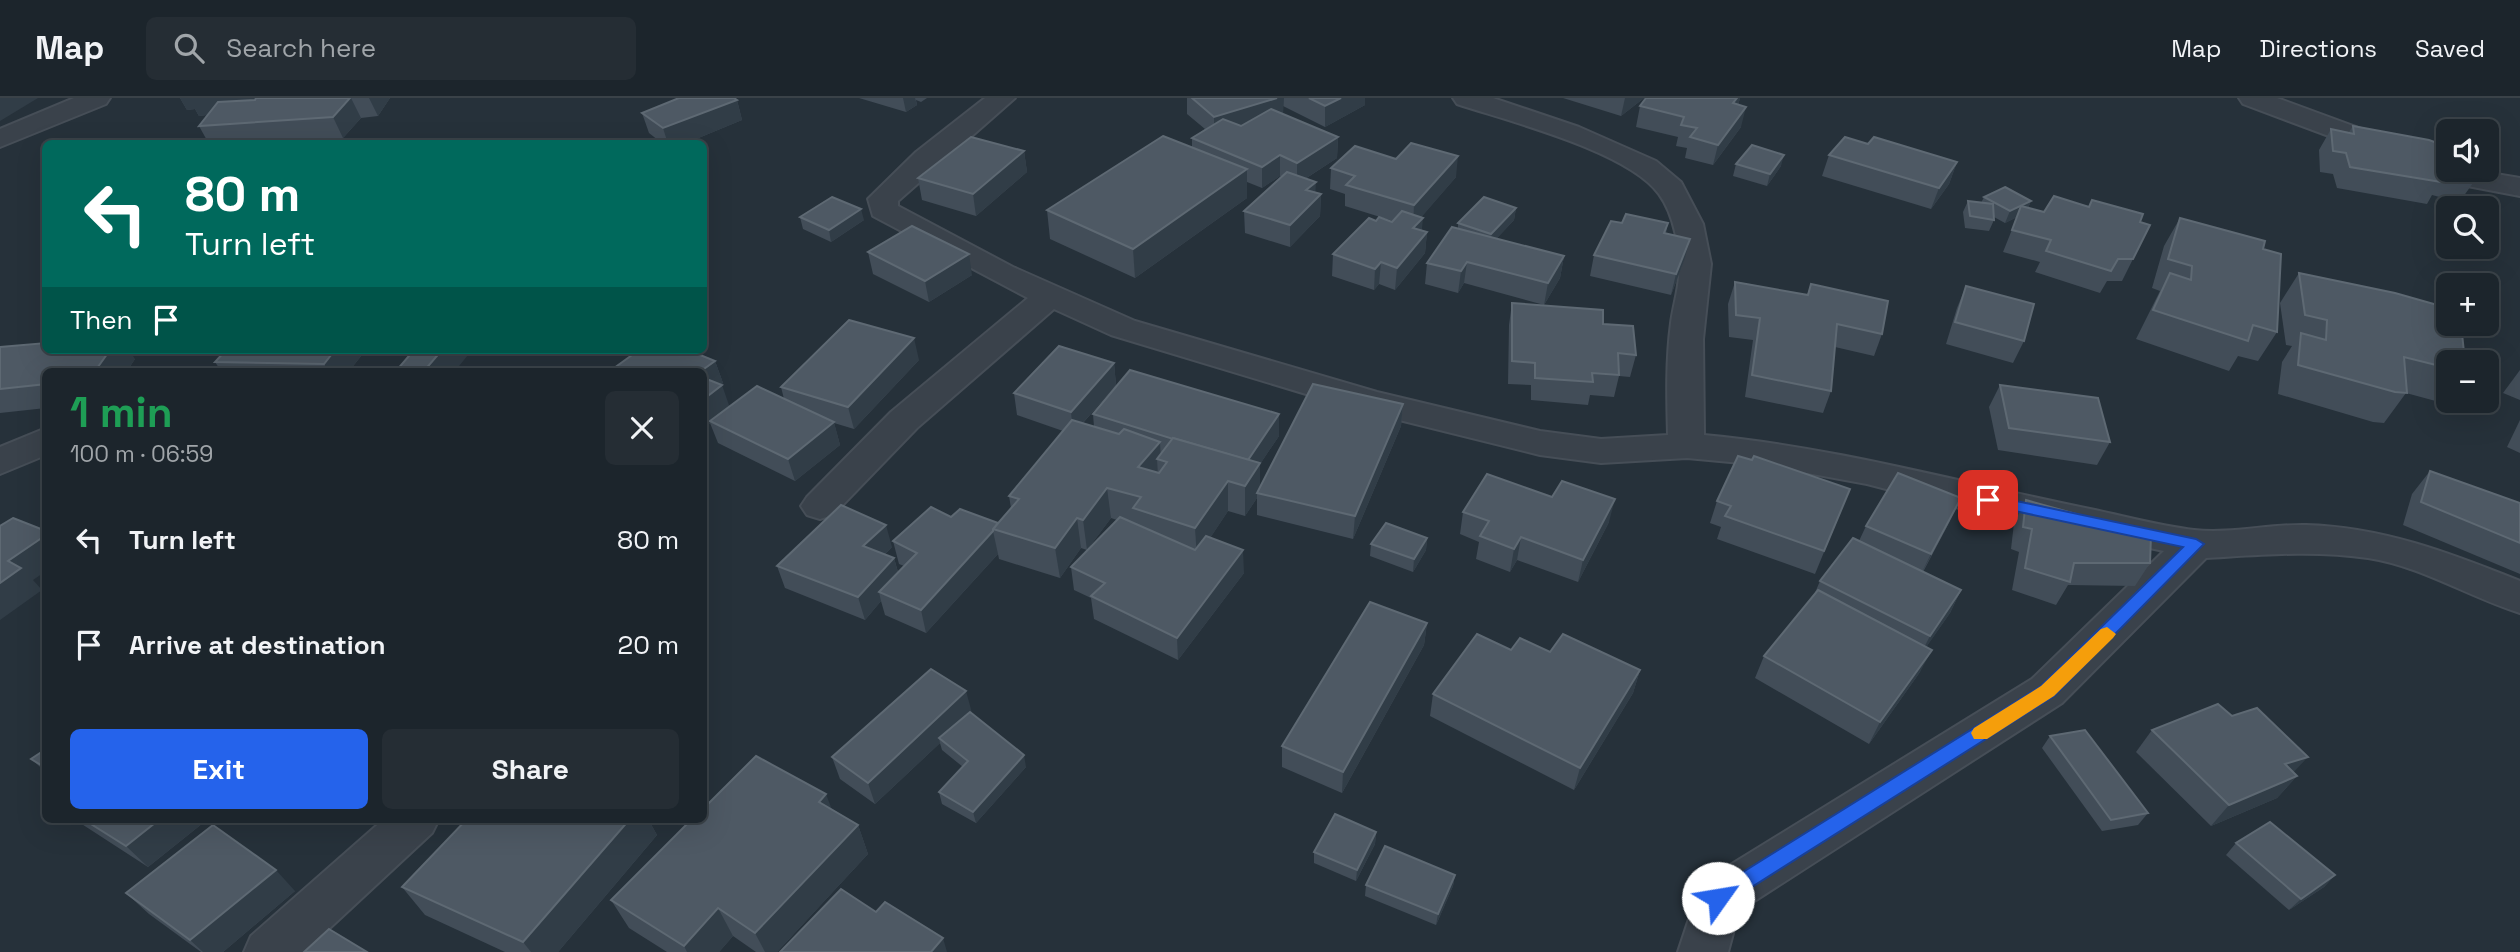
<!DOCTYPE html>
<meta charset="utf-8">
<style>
:root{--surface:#1c252c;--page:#252d34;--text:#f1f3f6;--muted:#a0a5a9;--line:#3a4248;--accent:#2563eb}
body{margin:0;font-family:"Space Grotesk",sans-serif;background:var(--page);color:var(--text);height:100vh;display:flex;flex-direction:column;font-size:26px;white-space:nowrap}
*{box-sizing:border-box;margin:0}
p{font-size:23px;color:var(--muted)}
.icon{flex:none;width:38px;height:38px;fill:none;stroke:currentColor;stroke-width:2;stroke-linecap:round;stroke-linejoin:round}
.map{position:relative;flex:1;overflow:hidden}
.drawer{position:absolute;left:42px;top:270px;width:665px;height:455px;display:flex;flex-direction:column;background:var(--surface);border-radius:10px;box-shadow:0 7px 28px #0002,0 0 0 2px var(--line)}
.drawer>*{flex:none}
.top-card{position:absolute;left:42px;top:42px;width:665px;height:214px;border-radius:10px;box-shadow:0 7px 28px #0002,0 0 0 2px var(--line);background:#00695c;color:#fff;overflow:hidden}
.controls{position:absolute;left:2436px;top:21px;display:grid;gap:14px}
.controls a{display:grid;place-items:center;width:63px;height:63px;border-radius:10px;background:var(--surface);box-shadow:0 7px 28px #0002,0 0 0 2px var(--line);font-size:35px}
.pin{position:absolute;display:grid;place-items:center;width:60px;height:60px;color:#fff;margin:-30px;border-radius:14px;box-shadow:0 4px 10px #0006}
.me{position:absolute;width:77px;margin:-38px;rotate:58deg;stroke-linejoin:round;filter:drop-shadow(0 0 5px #0008)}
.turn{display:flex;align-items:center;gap:24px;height:147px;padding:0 28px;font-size:32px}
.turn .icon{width:91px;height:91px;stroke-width:2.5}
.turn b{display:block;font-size:49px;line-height:60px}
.then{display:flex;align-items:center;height:66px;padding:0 28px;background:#0003;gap:14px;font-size:26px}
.round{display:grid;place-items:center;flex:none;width:74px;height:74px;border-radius:10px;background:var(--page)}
.overview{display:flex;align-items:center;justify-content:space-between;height:119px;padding:0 28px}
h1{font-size:42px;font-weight:700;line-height:52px;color:#1e9e55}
.action{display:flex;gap:14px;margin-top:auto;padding:14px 28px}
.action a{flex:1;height:80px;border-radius:10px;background:var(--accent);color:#fff;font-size:28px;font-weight:700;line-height:80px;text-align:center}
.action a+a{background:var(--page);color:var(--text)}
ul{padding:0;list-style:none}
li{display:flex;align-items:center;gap:21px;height:105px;padding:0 28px}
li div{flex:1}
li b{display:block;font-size:26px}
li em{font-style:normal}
header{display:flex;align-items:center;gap:42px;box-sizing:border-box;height:98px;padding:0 35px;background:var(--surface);border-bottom:2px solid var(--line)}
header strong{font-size:33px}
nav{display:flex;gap:38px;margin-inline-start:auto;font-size:24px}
.search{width:490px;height:63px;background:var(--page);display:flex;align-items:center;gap:18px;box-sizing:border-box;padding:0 24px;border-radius:10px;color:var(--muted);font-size:26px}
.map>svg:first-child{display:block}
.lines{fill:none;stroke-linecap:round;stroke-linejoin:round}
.street-casing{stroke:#464e57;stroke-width:4}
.street{fill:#3a424b;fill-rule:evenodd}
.wall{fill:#424d58}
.shaded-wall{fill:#313d47}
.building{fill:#4e5964;stroke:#5e6973;stroke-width:2}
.route{fill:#2563eb;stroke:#184099;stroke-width:2}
.slow{fill:#f59e0b}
</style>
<header>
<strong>Map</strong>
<div class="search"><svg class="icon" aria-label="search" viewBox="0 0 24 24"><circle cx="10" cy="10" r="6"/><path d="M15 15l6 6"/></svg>Search here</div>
<nav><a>Map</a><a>Directions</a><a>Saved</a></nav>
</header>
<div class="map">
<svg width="2520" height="854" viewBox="0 0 2520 854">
<rect width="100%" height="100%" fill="#26313a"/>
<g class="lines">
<defs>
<g id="street">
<path d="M74,0h36l-4,6 -106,43v-18z"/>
<path d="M985,0h30l-117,103v5l115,61 122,54 242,71 163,39 61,8 67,-4c-1,-37 -2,-75 3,-112 2,-16 7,-31 8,-47 1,-27 -4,-60 -20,-82 -31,-43 -151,-73 -202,-90l-4,-6h40l86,29 77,34 25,21 22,42 8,40 -8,75 1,96c131,12 258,48 386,74 34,7 70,17 104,21 37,4 75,-6 112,-5 76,2 144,28 214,56v32c-51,-16 -99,-47 -152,-55 -54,-8 -108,-3 -162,0l-144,145 -323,208 -11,41h-50l23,-69 331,-204 132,-128 -201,-42 -96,-25 -104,-19 -76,-7 -86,5 -61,-8 -181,-45 -248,-75 -57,-26 -137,119 -84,87 -13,4 -13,-4 -6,-9 6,-9 84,-85 137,-114 -155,-82 -5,-17 48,-47z"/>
<path d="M2239,0h38l171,63v9h24l48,8v18l-63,-12 -214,-80z"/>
<path d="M46,330v27l-46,19v-27z"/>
<path d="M384,721h55l-7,14 -128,119h-60l7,-16z"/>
</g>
</defs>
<use href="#street" class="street-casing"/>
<use href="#street" class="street"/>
</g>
<g class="wall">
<path d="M180,0h210l-12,18 -17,2 -18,20 -87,6h-47l-10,-18 8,-11 -8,1 -4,-7 -8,1z"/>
<path d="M859,0h68l-6,4 -5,-2 1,5 -11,7z"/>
<path d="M1187,0h178v7l-40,22 -42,-21v8l55,23 -1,21 -32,21 10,14 6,1 -1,22 -30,31 -45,-14 -1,-22 38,-34 -2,-1 -18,12 -15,-6v16l-112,80 -85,-39 -3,-29 145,-62v-10l13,-9 -18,-15z"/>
<path d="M1563,0h81l-23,18z"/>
<path d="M1646,0h94l-2,7 3,22 -28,38 -28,-7 2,-10 -11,-2 2,-9 -42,-10 4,-21z"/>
<path d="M737,2l5,20 -58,24h-21l-14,-11 -7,-20z"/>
<path d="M2353,28l125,50 -15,21 -13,-3 -3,5 -15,-4 -5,9 -90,-16 -4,-14 -13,-2 -1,-22 12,-21 18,3z"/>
<path d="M1868,46l89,18 -8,22 -18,25 -109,-33 7,-21z"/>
<path d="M1024,53l3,21 -51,44 -54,-16 -4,-22z"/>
<path d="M1736,66l45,2 -14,20 -34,-10z"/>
<path d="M1331,70l125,9 -35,40 1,13 5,2 -2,21 -30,37 -16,-6 -5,6 -42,-14 1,-22 60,-33 -48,-15v-12l-15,-5z"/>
<path d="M1984,99l47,4 -3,7 16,4 96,10 -7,37 -11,22h-15l-7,12 -65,-21 5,-10 -37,-10 14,-35 -12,6 -11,-6v3l-5,11 -24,-3 -2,-16 5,-11 13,2z"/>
<path d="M1516,110l-2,12 -18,19 68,17 -4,22 -16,27 -80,-22 -6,10 -33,-9 2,-21 31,-34v-6z"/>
<path d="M800,119l64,3 -33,22 -28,-13z"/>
<path d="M2180,120l83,31 14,83 -19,29 -20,-5 -9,15 -93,-32 24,-48 -8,-3 12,-42z"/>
<path d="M1622,125h46l-2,10 18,28 -13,34 -81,-19 4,-21z"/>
<path d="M868,154l104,23 -43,27 -56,-28z"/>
<path d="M2299,175l149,89v34l-5,7 -37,-10 -22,30 -11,-1 -95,-28 4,-32 10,-16 -6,-1 -6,-42z"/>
<path d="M1735,184l72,13 4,-11 71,50 -8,22 -39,-9 -4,44 -8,22 -78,-16 8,-57 -24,-3 -1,-33z"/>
<path d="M1966,188l58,55 -11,22 -67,-19 11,-36z"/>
<path d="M1512,205l91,21 33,31 -6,22 -11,-1 -5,21 -24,-2 -2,10 -57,-5v-15l-23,-1 1,-59z"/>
<path d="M0,249l135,12 -8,12h-81v37l-46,5z"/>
<path d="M226,252h140l-17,21h-128l-6,-9z"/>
<path d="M919,262l-65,69 -20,-6 6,22 -45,36 -77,-38 -8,-20 -6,5 11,-67 8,22 -3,2 9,22 55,-8 -3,-12z"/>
<path d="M1114,265l2,22 -33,38 11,4 -1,-13 186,22 -19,28v23l143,-83 -2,22 -48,113 -96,-24v-17l-12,18 -17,-5 -18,27 34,35 -66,87 -84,-41 -3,-21 -17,-8 -3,-23 46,-47 -6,-2 -24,32 -6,-2 -21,30 -61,-19 -1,-5 -72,79 -41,-18 -4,-14 -16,19 -80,-32 -8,-22 115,-19 -7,7 9,4 4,14 6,-6 -5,-2 -6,-23 58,-24 47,6 13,-15 -2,-12 54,-65 -46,-16 -3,-22z"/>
<path d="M2520,272v30l-17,-7z"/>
<path d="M2000,287l110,57 -13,23 -99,-15 -9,-43z"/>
<path d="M2520,322v33l-13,-6z"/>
<path d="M1752,362l98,29 -35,85 -98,-35 4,-12 -11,-4 7,-22z"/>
<path d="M2430,373l90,32v71l-117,-49 9,-31z"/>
<path d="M2026,402l124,63 -15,23 -67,-1 -12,20 -44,-15 7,-38 -8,-3 3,-26z"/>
<path d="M1463,414l146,10 -31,60 -61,-22 -7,12 -34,-13 3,-17 -19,-8z"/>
<path d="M1950,423l-27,51 38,18 -11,23 -24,34 -6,25 -51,72 -114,-66 9,-22 50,-61 6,-14 39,-40 7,-15z"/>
<path d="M1427,440l-1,12 -13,22 -43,-16 1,-12z"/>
<path d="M1427,525l-3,22 -82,148 -60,-26v-21z"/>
<path d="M1550,554l90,18 -7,23 -59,97 -144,-74 3,-22z"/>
<path d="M971,616l55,53 -50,56 -34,-19 -3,-12 24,-25 -21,-17 -2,-7 -65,61 -35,-25 -8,-22z"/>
<path d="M2152,632l141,42 4,4 -20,22 -66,28 -75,-74z"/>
<path d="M2050,638l98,77 -10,12 -36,6 -60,-83z"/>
<path d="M46,651v23l-15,-13z"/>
<path d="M832,711l26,16 10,29 -91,98h-21l-23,-16 -14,16h-52l-38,-24 -18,-28z"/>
<path d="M74,721h134l-60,48z"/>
<path d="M467,721h181l9,16 -99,117h-53l-80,-37 -23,-28z"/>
<path d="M1376,734l-1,12 -19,37 -42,-18v-11z"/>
<path d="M2236,745l99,32 -11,12 -35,23 -63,-55z"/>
<path d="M1455,777l-2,11 -17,39 -71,-29 1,-11z"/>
<path d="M295,793l-72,61h-22l-52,-38 -23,-21z"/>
</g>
<g class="shaded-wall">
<path d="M0,0h38l-38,23z"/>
<path d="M180,0h85l-4,10 -62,8 -4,-7 -8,1z"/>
<path d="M350,0h1l10,20 -18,20 -10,-21z"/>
<path d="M369,0h21l-12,18z"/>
<path d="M903,0h12l2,7 -11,7z"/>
<path d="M1277,0h7l-1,18 -69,22v-21z"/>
<path d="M1341,0h24v7l-40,22v-21z"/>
<path d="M1625,0h19l-23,18z"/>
<path d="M1737,0h3l-3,12 -4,-7z"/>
<path d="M737,2l5,20 -58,24h-16l-5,-16z"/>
<path d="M1746,9l-5,20 -28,38 5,-20z"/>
<path d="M1338,39l-1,21 -40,26v-21z"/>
<path d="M1024,53l3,21 -51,44 -3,-22z"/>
<path d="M1280,57v21l-18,12v-21z"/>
<path d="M1784,57l-3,11 -14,20 3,-12z"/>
<path d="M1458,58l-2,21 -43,50 1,-22z"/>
<path d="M1957,64l-8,22 -18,25 8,-21z"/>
<path d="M1247,71v29l-112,80 -2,-29z"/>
<path d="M1316,84l-1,18 6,-6 -1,22 -30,31v-22l16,-35z"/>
<path d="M2031,103l-5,11 -5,-6 -4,11 -12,6 5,-12z"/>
<path d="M1516,110l-2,12 -24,26 1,-12z"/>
<path d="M861,111l3,11 -33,22 -2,-12z"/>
<path d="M1423,120l-2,21 6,-7 -2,21 -30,37 2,-22 16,-40z"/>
<path d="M1690,141l-6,22 -13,34 5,-21z"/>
<path d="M969,156l3,21 -43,27 -4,-21z"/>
<path d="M1564,158l-4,22 -16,27 4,-22z"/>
<path d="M1381,164l-2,22 -5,6 1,-21z"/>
<path d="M1467,164l-3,21 -6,10 3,-22z"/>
<path d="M914,240l5,22 -65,69 -6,-22z"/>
<path d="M110,252h19l6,9 -8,12h-32z"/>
<path d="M335,252h31l-17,21h-21l-4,-7z"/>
<path d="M442,252h30l-17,21h-31z"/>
<path d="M715,263l8,22 -19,14v-26h-3z"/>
<path d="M1114,265l2,22 -43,49 -2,-22z"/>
<path d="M722,287l8,23 -20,13v2l-6,5v-29z"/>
<path d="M1403,306l-2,22 -48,113 2,-23z"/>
<path d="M1279,316v22l-19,28v30l-3,-1v5l-12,18v-30l2,-24z"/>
<path d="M834,324l6,23 -45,36 -7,-22z"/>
<path d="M1160,344l1,18 -4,-1 1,17 -20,-9z"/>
<path d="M1228,383v30l-31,47 -2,-30z"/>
<path d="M1107,390l4,30 -24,32 -4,-30z"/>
<path d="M1961,400l-11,23 -30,55 11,-22z"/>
<path d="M1615,401l-6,23 -31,60 5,-22z"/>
<path d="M1077,420l4,30 -21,30 -5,-30z"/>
<path d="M886,427l6,22 -22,21 -7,-22z"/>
<path d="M993,433l5,23 -72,79 -5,-23z"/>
<path d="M46,437v36l-13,9 9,10 -42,30v-37l8,-22z"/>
<path d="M1521,439l-4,23 -7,12 4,-23z"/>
<path d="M1427,440l-1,12 -13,22 1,-13z"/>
<path d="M1243,452l1,23 -66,87 -1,-22z"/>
<path d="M894,460l6,22 -21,12 2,9 -16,19 -7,-23z"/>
<path d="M1961,492l-11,23 -32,46 12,-23z"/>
<path d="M1427,525l-3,22 -82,148 1,-21z"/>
<path d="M1932,552l-12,22 -51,72 11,-22z"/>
<path d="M1640,572l-7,23 -59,97 6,-22z"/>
<path d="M966,593l6,22 -33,25 1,5 -65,61 -7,-21z"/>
<path d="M1024,657l2,12 -50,56 -3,-11z"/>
<path d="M2308,659l-20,21 -3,-14z"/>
<path d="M2297,678l-20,22 -66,28 18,-21z"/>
<path d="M826,696l11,29 -18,-21z"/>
<path d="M160,721h48l-60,48 -22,-21z"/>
<path d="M630,721h18l9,16 -99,117h-27l-8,-10z"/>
<path d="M858,727l10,29 -91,98h-12l-10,-19z"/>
<path d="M1376,734l-1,12 -19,37 1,-11z"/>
<path d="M276,772l19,21 -72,61h-20l-13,-12z"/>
<path d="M1455,777l-2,11 -17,39 2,-11z"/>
<path d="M2335,777l-11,12 -35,23 12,-11z"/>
<path d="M718,810l15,28 -14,16h-32l-3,-6z"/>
<path d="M943,840l4,14h-16z"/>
</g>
<g class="building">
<path d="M256,0h94l-17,19 -134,9 19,-24 37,-2z"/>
<path d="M679,0h55l3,2 -74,28 -21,-15z"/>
<path d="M1192,0h85l-63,19z"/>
<path d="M1309,0h32l-16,8z"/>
<path d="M1646,0h91l-4,5 13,4 -28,38 -28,-8 7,-9 -16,-3 3,-8 -44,-11z"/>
<path d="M1271,11l67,28 -41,26 -17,-8 -18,12 -70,-29 31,-19 18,7z"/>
<path d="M2353,28l76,14 19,7v23h29l1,6 -17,-4 1,5 -24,-5 3,10 -91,-15 -4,-14 -13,-2 -2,-22 23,5z"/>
<path d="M1163,38l84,33 -114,80 -86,-39z"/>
<path d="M971,39l53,14 -51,43 -55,-16z"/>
<path d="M1845,39l23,7 6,-7 83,25 -18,26 -110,-33z"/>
<path d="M1411,45l47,13 -44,49 -68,-20 9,-9 -24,-8 24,-22 41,13z"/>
<path d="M1752,47l32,10 -14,19 -34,-10z"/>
<path d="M1287,74l29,10 -10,8 15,4 -31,31 -46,-14z"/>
<path d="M2005,89l26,14 -21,10 -26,-14z"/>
<path d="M2054,98l35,11 3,-7 51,14 -3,8 10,3 -17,34h-15l-7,12 -65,-20 5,-11 -39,-10 9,-24 23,6z"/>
<path d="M832,99l29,12 -32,21 -29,-13z"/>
<path d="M1484,99l32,11 -25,26 -33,-11z"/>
<path d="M1968,103l25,3 1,16 -24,-4z"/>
<path d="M1402,113l21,7 -10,10 14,4 -30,36 -16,-6 -6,7 -42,-15 36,-36 7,3 3,-4 13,5z"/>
<path d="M1626,116l42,9 -4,10 26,6 -14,35 -82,-19 17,-34 11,2z"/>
<path d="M2180,120l85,23 -2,8 18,5 -4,78 -24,-7 -5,16 -95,-31 17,-37 21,7 1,-14 -24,-7z"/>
<path d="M912,128l57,28 -44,27 -57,-29z"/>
<path d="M1452,129l112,29 -16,27 -81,-21 -6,9 -34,-8z"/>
<path d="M2299,175l96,20 53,15v16h13l4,38h-17v6l-44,-11 3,36 -12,-1 -97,-27 3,-32 25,7 1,-20 -22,-5z"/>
<path d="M1735,184l73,13 3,-11 77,17 -6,33 -45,-10 -6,67 -79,-16 8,-57 -24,-3z"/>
<path d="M1966,188l68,18 -10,37 -69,-19z"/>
<path d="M1512,205l91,7v14l30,2 3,29 -18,-2 1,22 -27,-2 1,9 -58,-4v-15l-23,-2z"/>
<path d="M849,222l65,18 -66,69 -67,-20z"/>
<path d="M46,245v7h64l-15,21h-49v13l-46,5v-42z"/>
<path d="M1059,248l55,17 -43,49 -57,-19z"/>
<path d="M226,252h109l-11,14 -109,-2z"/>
<path d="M414,252h28l-18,21h-28z"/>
<path d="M639,252h49l27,11 -14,10h-91z"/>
<path d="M1130,272l149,44 -31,46 -75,-22v1l-80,-25z"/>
<path d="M704,280l18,7 -18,14z"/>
<path d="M1313,286l90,20 -48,112 -98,-23z"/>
<path d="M2000,287l98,13 12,44 -101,-14z"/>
<path d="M757,288l77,36 -46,37 -78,-38z"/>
<path d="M1072,322l47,14 5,-5 36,13 -22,25 21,6 8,-11 -10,-3 16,-21 87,25 -15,23 -17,-5 -33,47 -62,-20 8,-11 -34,-9 -24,32 -6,-2 -22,30 -62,-19 26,-30 -10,-3z"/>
<path d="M1738,358l14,4 2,-4 96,33 -26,62 -99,-35 6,-10 -14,-5z"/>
<path d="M2430,373l90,32v40l-99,-41z"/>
<path d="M1898,375l63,25 -30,56 -65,-28z"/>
<path d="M1487,376l65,23 10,-16 53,18 -32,61 -62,-23 -7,12 -34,-13 9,-15 -26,-9z"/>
<path d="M2026,402l125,35 -1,28h-76l-4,19 -45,-14 7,-39 -9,-2z"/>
<path d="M841,407l45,20 -23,21 31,12 -36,39 -81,-31z"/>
<path d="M931,409l20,10 9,-8 38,14 -5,6v2l-72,79 -42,-18 38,-39 -24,-12z"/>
<path d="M1120,419l75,33 11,-14 37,14 -66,88 -86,-42 14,-13 -34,-16z"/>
<path d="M13,420l33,13v4l-38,26 13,7 -21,15v-57z"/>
<path d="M1386,425l41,15 -13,21 -43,-15z"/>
<path d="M1853,440l108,52 -31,46 -110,-55z"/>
<path d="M1818,492l114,60 -52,72 -116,-66z"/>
<path d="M1370,504l57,21 -84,149 -61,-26z"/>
<path d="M1477,536l34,16 9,-12 30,14 13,-18 77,36 -60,98 -147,-74z"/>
<path d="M931,571l35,22 -98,92 -36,-26z"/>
<path d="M2218,606l14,12 25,-8 51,49 -23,7 12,12 -68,29 -77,-75z"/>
<path d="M970,614l54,43 -51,57 -34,-20 29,-31 -29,-23z"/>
<path d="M2085,632l63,83 -37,7 -61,-84z"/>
<path d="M46,651v19l-15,-9z"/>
<path d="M756,658l70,38 -7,8 39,23 -103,108 -37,-25 -34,38 -73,-46 81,-81h12v-11z"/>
<path d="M1335,716l41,18 -19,38 -43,-18z"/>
<path d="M83,721h77l-34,27z"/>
<path d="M467,721h163l-107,123 -121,-55z"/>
<path d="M2270,724l65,53 -34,24 -65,-56z"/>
<path d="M213,727l63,45 -86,70 -64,-47z"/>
<path d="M1385,748l70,29 -17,39 -72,-29z"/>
<path d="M841,791l35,23 9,-10 58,36 -12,14h-151z"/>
<path d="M329,831l38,23h-63z"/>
</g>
<path class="route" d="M1988,397l208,44 8,5 -150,152 -329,208 -7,3 -7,-3 -3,-6 3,-6 330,-206 142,-139 -201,-43 -2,-4z"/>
<path class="slow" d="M2107,529l9,7 -3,4 -59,58 -67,43h-13l-3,-6 3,-5 67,-42 60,-57z"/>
</svg>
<div class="controls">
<a><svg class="icon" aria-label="sound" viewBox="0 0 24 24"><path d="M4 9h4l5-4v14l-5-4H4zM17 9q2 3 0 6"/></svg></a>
<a><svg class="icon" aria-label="search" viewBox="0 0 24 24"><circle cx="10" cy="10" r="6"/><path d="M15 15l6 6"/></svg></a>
<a>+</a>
<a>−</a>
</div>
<div class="pin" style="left:1988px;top:402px;background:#d93025"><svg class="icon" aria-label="arrive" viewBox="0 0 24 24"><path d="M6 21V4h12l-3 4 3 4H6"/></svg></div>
<svg class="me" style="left:1718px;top:800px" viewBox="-20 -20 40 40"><circle r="19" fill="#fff"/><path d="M0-13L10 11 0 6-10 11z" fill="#2563eb"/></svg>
<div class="top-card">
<div class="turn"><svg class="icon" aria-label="left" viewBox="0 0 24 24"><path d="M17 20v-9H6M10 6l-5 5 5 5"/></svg><div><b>80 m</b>Turn left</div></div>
<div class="then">Then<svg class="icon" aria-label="arrive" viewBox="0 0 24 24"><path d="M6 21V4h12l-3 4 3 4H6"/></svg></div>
</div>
<section class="drawer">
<div class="overview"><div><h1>1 min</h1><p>100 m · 06:59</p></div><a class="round"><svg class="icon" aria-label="close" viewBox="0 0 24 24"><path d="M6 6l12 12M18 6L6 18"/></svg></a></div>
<ul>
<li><svg class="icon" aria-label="left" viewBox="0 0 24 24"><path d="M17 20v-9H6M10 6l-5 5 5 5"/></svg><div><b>Turn left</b></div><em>80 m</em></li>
<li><svg class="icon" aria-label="arrive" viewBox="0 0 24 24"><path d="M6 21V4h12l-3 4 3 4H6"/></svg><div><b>Arrive at destination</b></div><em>20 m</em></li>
</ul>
<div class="action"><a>Exit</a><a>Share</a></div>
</section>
</div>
